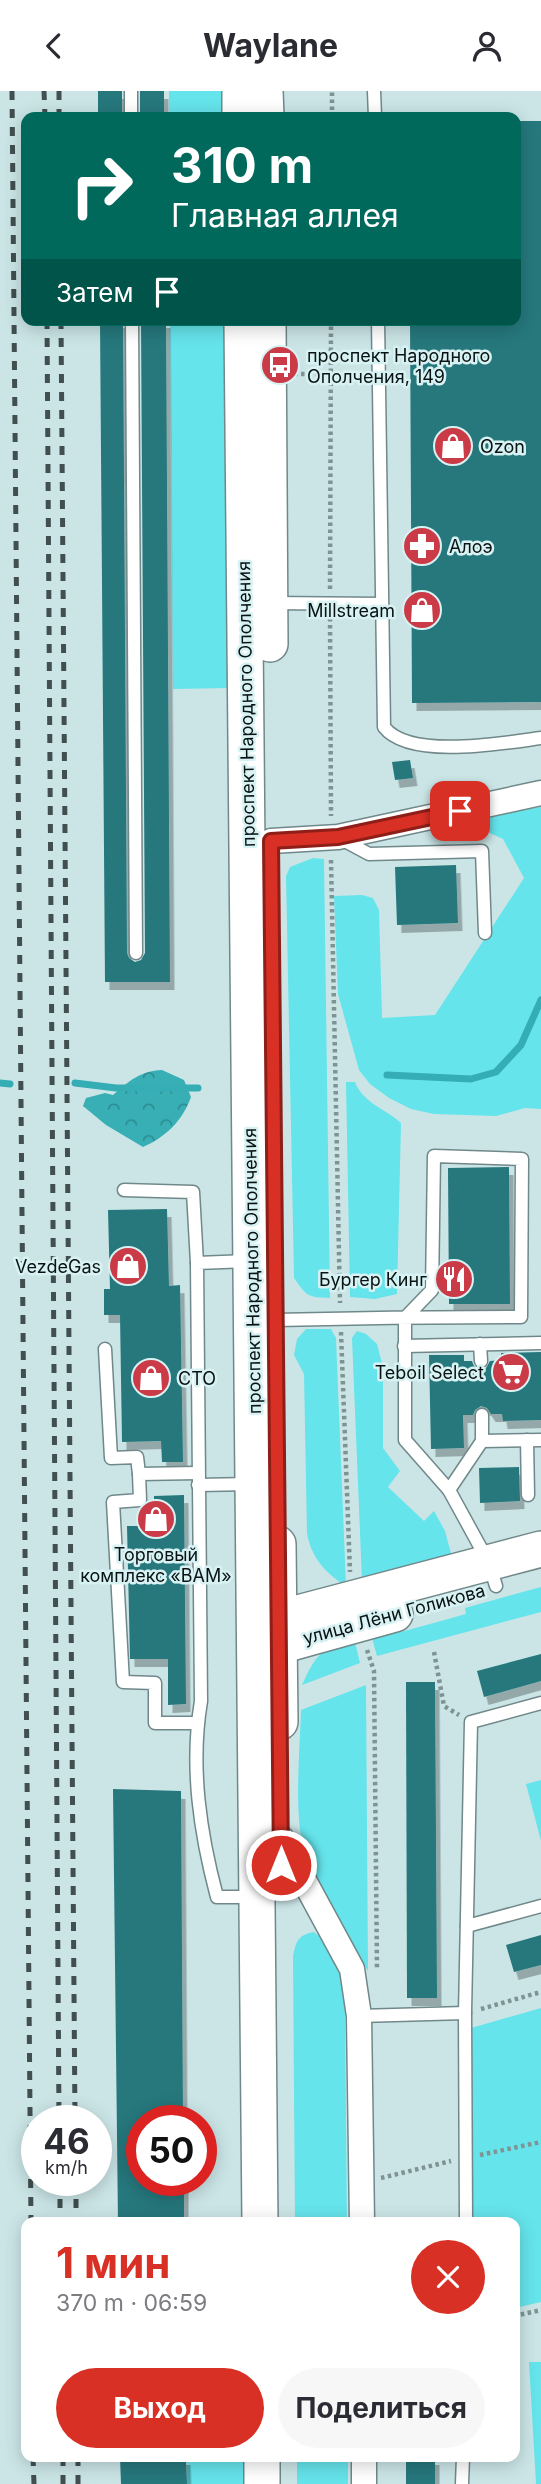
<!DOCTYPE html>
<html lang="ru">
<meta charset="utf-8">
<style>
:root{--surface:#fff;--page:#f7f7f7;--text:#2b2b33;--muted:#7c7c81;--accent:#d93025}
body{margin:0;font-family:Inter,sans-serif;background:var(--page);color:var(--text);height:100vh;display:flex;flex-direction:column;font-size:26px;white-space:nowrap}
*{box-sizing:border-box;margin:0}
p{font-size:23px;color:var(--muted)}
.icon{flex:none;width:38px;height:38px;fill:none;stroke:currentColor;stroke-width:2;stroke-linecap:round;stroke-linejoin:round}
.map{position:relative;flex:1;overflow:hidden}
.drawer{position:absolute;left:21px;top:2126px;width:499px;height:245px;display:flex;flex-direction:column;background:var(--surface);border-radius:14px;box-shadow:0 4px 18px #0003}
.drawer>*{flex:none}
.banner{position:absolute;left:21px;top:21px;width:500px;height:214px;border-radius:14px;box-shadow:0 4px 18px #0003;background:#00695c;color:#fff;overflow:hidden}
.speed{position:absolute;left:21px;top:2014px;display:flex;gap:14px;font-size:35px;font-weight:700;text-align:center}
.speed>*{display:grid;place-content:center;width:91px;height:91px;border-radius:50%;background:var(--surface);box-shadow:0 4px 18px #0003;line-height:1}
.speed small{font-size:18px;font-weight:400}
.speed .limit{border:10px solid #d22;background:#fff;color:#111}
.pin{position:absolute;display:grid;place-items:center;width:60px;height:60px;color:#fff;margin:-30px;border-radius:14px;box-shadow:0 4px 10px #0006}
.me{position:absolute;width:77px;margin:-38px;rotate:0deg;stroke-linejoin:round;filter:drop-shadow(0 0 5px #0008)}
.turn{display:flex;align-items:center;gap:24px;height:147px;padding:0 35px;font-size:32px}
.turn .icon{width:91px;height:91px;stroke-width:2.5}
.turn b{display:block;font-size:49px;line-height:60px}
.then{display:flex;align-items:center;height:66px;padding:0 35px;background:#0003;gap:14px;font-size:26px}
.round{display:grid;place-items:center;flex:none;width:74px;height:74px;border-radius:37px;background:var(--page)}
.headline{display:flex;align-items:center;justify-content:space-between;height:119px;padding:0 35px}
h1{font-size:42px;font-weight:700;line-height:52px;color:var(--accent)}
.cta{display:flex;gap:14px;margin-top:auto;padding:14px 35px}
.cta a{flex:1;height:80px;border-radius:42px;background:var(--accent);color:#fff;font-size:28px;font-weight:700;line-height:80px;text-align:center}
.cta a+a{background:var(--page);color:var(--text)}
header{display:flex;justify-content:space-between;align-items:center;height:91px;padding:0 35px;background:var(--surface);font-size:32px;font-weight:700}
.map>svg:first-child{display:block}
.green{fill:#65e4eb}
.forest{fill:url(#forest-crowns)}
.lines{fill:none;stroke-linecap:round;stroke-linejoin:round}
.stream{stroke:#35adb4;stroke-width:7}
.building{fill:#26787d;filter:url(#shadow)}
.lane-casing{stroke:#708889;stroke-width:15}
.street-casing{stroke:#708889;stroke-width:27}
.secondary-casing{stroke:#708889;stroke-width:38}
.path{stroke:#7f9394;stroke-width:4.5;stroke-dasharray:3.5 3.5;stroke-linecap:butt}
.lane{stroke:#fff;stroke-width:12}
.street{stroke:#fff;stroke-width:24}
.secondary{stroke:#fff;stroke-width:35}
.rail{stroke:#414f50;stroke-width:5;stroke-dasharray:9 9;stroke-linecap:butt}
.route-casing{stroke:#8d1f18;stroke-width:18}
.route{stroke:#d93025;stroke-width:12}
.labels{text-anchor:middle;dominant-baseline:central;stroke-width:5;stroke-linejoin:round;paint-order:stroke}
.poi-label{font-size:18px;fill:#091313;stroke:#d8f2f4;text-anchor:start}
.street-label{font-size:18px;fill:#091313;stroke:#d8f2f4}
</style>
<header><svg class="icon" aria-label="back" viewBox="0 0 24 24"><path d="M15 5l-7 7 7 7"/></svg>Waylane<svg class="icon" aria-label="person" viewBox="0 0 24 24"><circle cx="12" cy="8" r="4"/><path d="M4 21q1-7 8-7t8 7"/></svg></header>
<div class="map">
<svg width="541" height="2393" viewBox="0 0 541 2393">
<defs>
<pattern id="forest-crowns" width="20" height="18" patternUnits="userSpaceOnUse" patternTransform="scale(1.75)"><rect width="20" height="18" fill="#38afb5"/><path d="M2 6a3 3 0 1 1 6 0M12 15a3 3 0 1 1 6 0" fill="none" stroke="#2d8d92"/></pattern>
<filter id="shadow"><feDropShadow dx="4.5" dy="8" stdDeviation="0" flood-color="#0004"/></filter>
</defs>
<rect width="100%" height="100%" fill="#cbe5e7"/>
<g class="green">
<rect x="169" y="0" width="54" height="26"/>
<path d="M170,229h56l3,368 -56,1z"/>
<path d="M541,716v302l-16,-1 -29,8 -62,-2 -23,-5 -22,-11 -19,-14 -11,-14 -21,-76 -4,-98 28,-1 11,3 6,12 3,108 53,-3 89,-137 -21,-39 -20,-9v-7l14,-9z"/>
<path d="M313,767l11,1 6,439c-22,-1 -23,-1 -36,-20l-8,-402 4,-9z"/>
<path d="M346,991h9c8,21 31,27 46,41l-4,171 -22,5 -25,-2z"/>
<path d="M306,1238h25l5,9 10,248c-21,-13 -35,-29 -39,-53l-3,-159 -10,-19 3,-16z"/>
<path d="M357,1240l9,3 11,10 6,23v81l17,23 -12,16 36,34 10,-10 11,20 7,26 -90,24 -10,-243z"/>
<path d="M541,1496v25l-164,44 -6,-22 28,-8 2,6 65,-18 -1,-6z"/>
<path d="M354,1547l6,25 -58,22c13,-30 21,-38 52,-47z"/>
<path d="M366,1594l2,286c-21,-38 -54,-84 -65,-125 -9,-36 -3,-97 -2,-136z"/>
<path d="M541,1689v61l-15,-57z"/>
<path d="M314,1841l9,7 18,38 4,36 2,209 -52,1 -2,-267c3,-15 5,-21 21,-24z"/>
<path d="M541,1917v294l-26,6 -1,-85h-44l1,-195z"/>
<path d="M529,2271h12v122h-5z"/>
<rect x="187" y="2366" width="62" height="27"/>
<rect x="297" y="2366" width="51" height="27"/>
</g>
<path class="forest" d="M162,979l22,10 7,17c-8,23 -25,40 -48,50l-37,-22 -23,-19 3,-8 19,-5 8,2c16,-14 27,-24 49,-25z"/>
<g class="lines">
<g class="stream">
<path d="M387,984l84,4 25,-7 25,-27 20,-45"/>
<path d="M0,992l10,1"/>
<path d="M75,992l41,5h82"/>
</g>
</g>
<g class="building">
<rect x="98" y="0" width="24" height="26"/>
<rect x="140" y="0" width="24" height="26"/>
<path d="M516,30h25v581l-129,1 -2,-383h106z"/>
<path d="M100,229h23l4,633 2,5 6,4 6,-2 4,-7 -4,-633h25l4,662h-65z"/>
<path d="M410,669l3,18 -18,2 -3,-18z"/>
<path d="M456,774l2,58 -61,2 -2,-58z"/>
<path d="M509,1076l1,137h-61l-1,-136z"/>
<path d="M167,1118l2,77 11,-1 3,177h-21l-1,-21 -39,1 -2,-127h-16v-26h6l-2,-79z"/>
<path d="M541,1261v68l-38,1 -1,-7h-11l-4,-6 -6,-2 -6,4 -2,5h-10l1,33 -33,1 -2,-94h35v6h8l2,5 7,4 5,-2 4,-7 11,-1v-7z"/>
<path d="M519,1376l1,34 -40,2 -1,-35z"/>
<path d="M184,1404l2,209 -18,1v-46h-38l-3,-133h27v-30z"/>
<path d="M541,1563v27l-57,16 -7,-26z"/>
<path d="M406,1591h29l2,316h-30z"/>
<path d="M113,1698l68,2 2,330h-42l1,60h42v42h-66z"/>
<path d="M541,1844v30l-27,7 -8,-27z"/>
<path d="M120,2366h66l1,27h-66z"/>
<rect x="406" y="2366" width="29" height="27"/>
</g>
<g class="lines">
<defs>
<g id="lane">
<path d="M131,0v26"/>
<path d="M374,0l1,26"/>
<path d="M132,229l4,633"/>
<path d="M378,229l6,407c25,33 120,16 157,11"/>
<path d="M270,512l112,1"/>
<path d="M341,748l28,15 113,-3 3,82"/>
<path d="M124,1099l69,2 4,71"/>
<path d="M248,1170l-51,2 4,438c-11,66 -1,132 16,196h37"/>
<path d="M275,1229c82,-2 164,-3 246,-3l1,-158 -88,-3 -2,134 -27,28v122l44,50 40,73 7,23"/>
<path d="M480,1253l1,17"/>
<path d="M404,1255l137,-3"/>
<path d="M105,1258l6,109 26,-1 2,17"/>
<path d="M527,1349l1,55"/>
<path d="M482,1350l59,-1"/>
<path d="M198,1394l52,-1"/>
<path d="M449,1399l33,-49v-26"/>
<path d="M197,1632h-42v-40l-32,-1 -10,-180 27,-2 -1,-26 59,-1"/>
<path d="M467,1835l74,-20"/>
<path d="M359,1925l106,-3"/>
<path d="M466,2132l-1,-210 6,-291 70,-19"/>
<path d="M462,2393l1,-27"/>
</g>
<g id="street">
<path d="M271,750l67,-4 203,-44"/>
<path d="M281,1747l71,131 7,47 3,207"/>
<path d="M364,2393v-27"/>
</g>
<g id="secondary">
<path d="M240,0v26"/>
<path d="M265,0l1,26"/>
<path d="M242,229l18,1903"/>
<path d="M268,229l2,324"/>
<path d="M278,1453l2,178"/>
<path d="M260,1540l19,-13 262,-69"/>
<path d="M261,1547l19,8 115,-32"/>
<path d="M262,2366v27"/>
</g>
</defs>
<use href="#lane" class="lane-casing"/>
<use href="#street" class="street-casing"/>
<use href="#secondary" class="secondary-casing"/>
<g class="path">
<path d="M332,26v-26"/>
<path d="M294,283h37"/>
<path d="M330,498l1,-269"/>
<path d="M330,527l1,198"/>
<path d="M331,769l9,443"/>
<path d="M341,1241l9,240"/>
<path d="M367,1559l7,21 3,299"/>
<path d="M434,1561l10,54 15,9"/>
<path d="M481,1918l60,-17"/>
<path d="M480,2064l61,-13"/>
<path d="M381,2087l70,-17"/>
<path d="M514,2225l27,-6"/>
</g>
<use href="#lane" class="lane"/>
<use href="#street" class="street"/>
<use href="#secondary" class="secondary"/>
<g class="rail">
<path d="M12,0l19,2132"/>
<path d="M44,0l1,26"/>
<path d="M59,0v26"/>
<path d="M47,229l12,1801"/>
<path d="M61,229l14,1801"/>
<path d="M60,2090v42"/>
<path d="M76,2090v42"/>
<path d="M33,2366l1,27"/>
<path d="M63,2366v27"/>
<path d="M78,2366v27"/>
</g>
</g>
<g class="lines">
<defs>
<path id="route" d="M281,1774l-10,-1024 67,-4 122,-26"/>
</defs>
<use href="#route" class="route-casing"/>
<use href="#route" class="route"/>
</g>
<defs>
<symbol id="bus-disc" viewBox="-11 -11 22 22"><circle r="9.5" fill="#cb3b47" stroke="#d8f2f4"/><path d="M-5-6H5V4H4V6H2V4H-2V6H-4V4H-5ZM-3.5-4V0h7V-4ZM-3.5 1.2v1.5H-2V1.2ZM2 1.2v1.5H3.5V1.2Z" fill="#fff"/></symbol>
<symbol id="shop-disc" viewBox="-11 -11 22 22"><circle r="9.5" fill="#cb3b47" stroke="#d8f2f4"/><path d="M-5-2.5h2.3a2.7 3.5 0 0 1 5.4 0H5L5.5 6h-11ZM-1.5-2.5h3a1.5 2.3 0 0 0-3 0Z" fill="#fff"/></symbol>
<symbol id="pharmacy-disc" viewBox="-11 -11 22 22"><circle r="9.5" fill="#cb3b47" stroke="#d8f2f4"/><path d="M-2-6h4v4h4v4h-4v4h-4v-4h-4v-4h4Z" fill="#fff"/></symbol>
<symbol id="restaurant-disc" viewBox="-11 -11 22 22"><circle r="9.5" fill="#cb3b47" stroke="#d8f2f4"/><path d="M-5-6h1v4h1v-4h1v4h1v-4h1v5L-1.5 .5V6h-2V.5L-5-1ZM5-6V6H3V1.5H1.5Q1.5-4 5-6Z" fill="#fff"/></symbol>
<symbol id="supermarket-disc" viewBox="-11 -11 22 22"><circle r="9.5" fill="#cb3b47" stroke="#d8f2f4"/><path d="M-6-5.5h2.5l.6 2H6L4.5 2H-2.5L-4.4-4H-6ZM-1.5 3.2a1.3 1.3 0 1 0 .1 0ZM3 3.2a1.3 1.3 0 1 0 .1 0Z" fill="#fff"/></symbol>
</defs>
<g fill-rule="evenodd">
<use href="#bus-disc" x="258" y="252" width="44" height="44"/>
<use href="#shop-disc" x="431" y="333" width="44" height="44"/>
<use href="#pharmacy-disc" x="400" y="433" width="44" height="44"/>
<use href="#shop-disc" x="400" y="497" width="44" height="44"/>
<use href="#shop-disc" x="106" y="1153" width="44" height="44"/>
<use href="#restaurant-disc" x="432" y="1166" width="44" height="44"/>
<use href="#supermarket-disc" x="489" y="1259" width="44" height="44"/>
<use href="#shop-disc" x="129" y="1265" width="44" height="44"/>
<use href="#shop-disc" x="134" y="1406" width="44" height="44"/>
</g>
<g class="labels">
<g class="poi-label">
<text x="307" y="264">проспект Народного<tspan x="307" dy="21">Ополчения, 149</tspan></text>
<text x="480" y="355">Ozon</text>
<text x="449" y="455">Алоэ</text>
<text x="395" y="519" text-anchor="end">Millstream</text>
<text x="101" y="1175" text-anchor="end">VezdeGas</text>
<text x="427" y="1188" text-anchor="end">Бургер Кинг</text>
<text x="484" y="1281" text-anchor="end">Teboil Select</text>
<text x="178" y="1287">СТО</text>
<text x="156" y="1463" text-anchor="middle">Торговый<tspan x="156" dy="21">комплекс «ВАМ»</tspan></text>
</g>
<g class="street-label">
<text transform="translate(246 613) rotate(-91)">проспект Народного Ополчения</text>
<text transform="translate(252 1180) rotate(-91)">проспект Народного Ополчения</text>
<text transform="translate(394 1523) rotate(-15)">улица Лёни Голикова</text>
</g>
</g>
</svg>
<div class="speed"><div>46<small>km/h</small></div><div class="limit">50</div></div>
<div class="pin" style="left:460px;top:720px;background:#d93025"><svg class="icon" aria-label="arrive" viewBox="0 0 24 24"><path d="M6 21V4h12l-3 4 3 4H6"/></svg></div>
<svg class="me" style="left:281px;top:1774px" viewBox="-20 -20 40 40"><circle r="17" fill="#d93025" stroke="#fff" stroke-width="3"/><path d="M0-11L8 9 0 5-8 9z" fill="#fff"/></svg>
<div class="banner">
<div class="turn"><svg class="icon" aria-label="right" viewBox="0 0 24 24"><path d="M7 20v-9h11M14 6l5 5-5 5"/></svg><div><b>310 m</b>Главная аллея</div></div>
<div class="then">Затем<svg class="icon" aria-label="arrive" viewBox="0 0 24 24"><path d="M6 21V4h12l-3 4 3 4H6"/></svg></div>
</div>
<section class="drawer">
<div class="headline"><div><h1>1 мин</h1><p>370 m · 06:59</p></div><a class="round" style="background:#d93025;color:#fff"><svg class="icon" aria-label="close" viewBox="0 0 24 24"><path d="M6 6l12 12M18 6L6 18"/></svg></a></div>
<div class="cta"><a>Выход</a><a>Поделиться</a></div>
</section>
</div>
